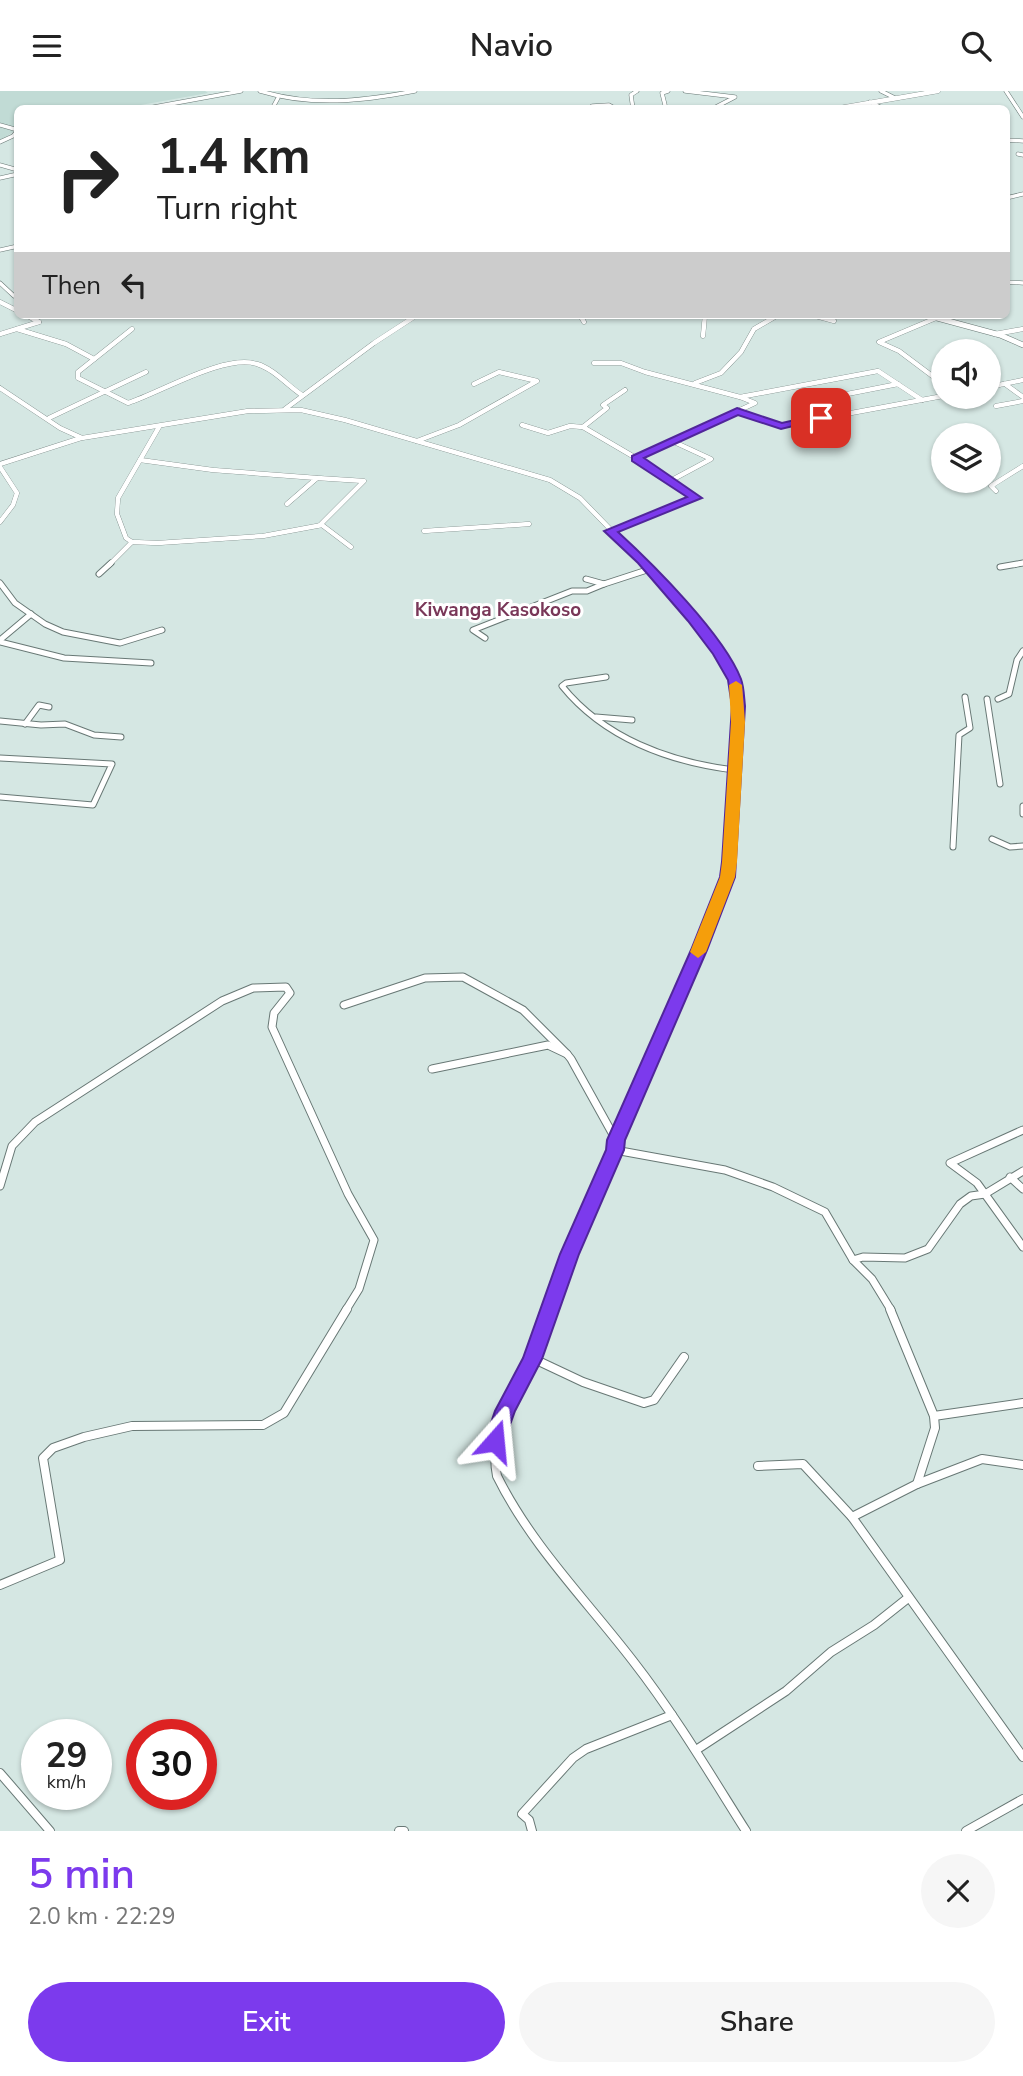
<!DOCTYPE html>
<meta charset="utf-8">
<style>
:root{--surface:#fff;--page:#f6f6f6;--text:#222;--muted:#767676;--accent:#7c3aed}
body{margin:0;font-family:"Nunito Sans",sans-serif;background:var(--page);color:var(--text);height:100vh;display:flex;flex-direction:column;font-size:26px;white-space:nowrap}
*{box-sizing:border-box;margin:0}
p{font-size:23px;color:var(--muted)}
.icon{flex:none;width:38px;height:38px;fill:none;stroke:currentColor;stroke-width:2;stroke-linecap:round;stroke-linejoin:round}
.map{position:relative;height:1740px;overflow:hidden}
.drawer{display:flex;flex-direction:column;background:var(--surface);flex:1}
.drawer>*{flex:none}
.guide{position:absolute;left:14px;top:14px;width:996px;height:214px;border-radius:10px;box-shadow:0 2px 5px #0004;background:#fff;color:var(--text);overflow:hidden}
.controls{position:absolute;left:931px;top:248px;display:grid;gap:14px}
.controls a{display:grid;place-items:center;width:70px;height:70px;border-radius:50%;background:var(--surface);box-shadow:0 2px 5px #0004;font-size:35px}
.speed{position:absolute;left:21px;top:1628px;display:flex;gap:14px;font-size:35px;font-weight:700;text-align:center}
.speed>*{display:grid;place-content:center;width:91px;height:91px;border-radius:50%;background:var(--surface);box-shadow:0 2px 5px #0004;line-height:1}
.speed small{font-size:18px;font-weight:400}
.speed .limit{border:10px solid #d22;background:#fff;color:#111}
.pin{position:absolute;display:grid;place-items:center;width:60px;height:60px;color:#fff;margin:-30px;border-radius:14px;box-shadow:0 4px 10px #0006}
.me{position:absolute;width:77px;margin:-38px;rotate:18deg;stroke-linejoin:round;filter:drop-shadow(0 0 5px #0008)}
.turn{display:flex;align-items:center;gap:24px;height:147px;padding:0 28px;font-size:32px}
.turn .icon{width:91px;height:91px;stroke-width:2.5}
.turn b{display:block;font-size:49px;line-height:60px}
.then{display:flex;align-items:center;height:66px;padding:0 28px;background:#0003;gap:14px;font-size:26px}
.round{display:grid;place-items:center;flex:none;width:74px;height:74px;border-radius:37px;background:var(--page)}
.head{display:flex;align-items:center;justify-content:space-between;height:119px;padding:0 28px}
h1{font-size:42px;font-weight:600;line-height:52px;color:var(--accent)}
.action{display:flex;gap:14px;margin-top:auto;padding:14px 28px}
.action a{flex:1;height:80px;border-radius:42px;background:var(--accent);color:#fff;font-size:28px;font-weight:600;line-height:80px;text-align:center}
.action a+a{background:var(--page);color:var(--text)}
header{display:flex;justify-content:space-between;align-items:center;height:91px;padding:0 28px;background:var(--surface);font-size:32px;font-weight:600}
.map>svg:first-child{display:block}
.built{fill:#c1dbd5}
.lines{fill:none;stroke-linecap:round;stroke-linejoin:round}
.minor-far4-casing{stroke:#687875;stroke-width:4.5}
.minor-far3-casing{stroke:#687875;stroke-width:5}
.minor-far2-casing{stroke:#687875;stroke-width:7}
.minor-far1-casing{stroke:#687875;stroke-width:9}
.minor-casing{stroke:#687875;stroke-width:10}
.tertiary-far1-casing{stroke:#687875;stroke-width:5}
.tertiary-casing{stroke:#687875;stroke-width:6}
.minor-far4{stroke:#fff;stroke-width:3.5}
.minor-far3{stroke:#fff;stroke-width:4.5}
.minor-far2{stroke:#fff;stroke-width:5}
.minor-far1{stroke:#fff;stroke-width:7}
.minor{stroke:#fff;stroke-width:8}
.tertiary-far1{stroke:#fff;stroke-width:4.5}
.tertiary{stroke:#fff;stroke-width:5}
.route{fill:#7c3aed;stroke:#51269a;stroke-width:2}
.slow{fill:#f59e0b}
.labels{text-anchor:middle;dominant-baseline:central;stroke-width:6;stroke-linejoin:round;paint-order:stroke}
.far-quarter-label{font-size:19px;font-weight:bold;fill:#793758;stroke:#fff}
</style>
<header><svg class="icon" aria-label="menu" viewBox="0 0 24 24"><path d="M4 6h16M4 12h16M4 18h16"/></svg>Navio<svg class="icon" aria-label="search" viewBox="0 0 24 24"><circle cx="10" cy="10" r="6"/><path d="M15 15l6 6"/></svg></header>
<div class="map">
<svg width="1023" height="1740" viewBox="0 0 1023 1740">
<rect width="100%" height="100%" fill="#d5e7e3"/>
<path class="built" d="M0,0h205l3,2 -84,15 -106,1 -1,20 -17,12z"/>
<g class="lines">
<defs>
<g id="minor-far4">
<path d="M260,0c53,16 102,10 155,0"/>
<path d="M685,0l50,6 -23,12"/>
<path d="M881,0l14,7"/>
<path d="M1006,0l17,26"/>
<path d="M870,11l14,7"/>
<path d="M592,15l17,-1 7,4"/>
<path d="M143,18l98,-18"/>
<path d="M272,18l6,-11"/>
<path d="M633,18l-2,-14 6,-4"/>
<path d="M666,18l-4,-16 6,-2"/>
<path d="M0,34l18,5 -5,6 -13,6"/>
<path d="M1006,49l17,1"/>
<path d="M1018,63l5,1"/>
<path d="M0,74l18,5"/>
<path d="M0,87l18,-4"/>
<path d="M1006,107l17,-4"/>
<path d="M0,159l18,-4"/>
<path d="M1006,191l17,1"/>
<path d="M0,192l14,13"/>
</g>
<g id="minor-far3">
<path d="M0,211l18,9"/>
<path d="M26,224l13,7"/>
<path d="M580,224l4,7"/>
<path d="M812,224l22,6"/>
<path d="M936,227l-57,24 20,9 44,33"/>
<path d="M17,238l49,15 28,15"/>
<path d="M132,238l-54,43v6l50,25c34,-11 95,-49 129,-39 17,5 31,22 45,31"/>
<path d="M0,243l39,-12"/>
<path d="M995,243l28,-5"/>
<path d="M703,245l2,-21"/>
<path d="M945,259l3,2"/>
<path d="M594,272h27l24,9 95,25"/>
<path d="M695,292l26,-10 20,-21 13,-23 24,-14"/>
<path d="M1005,293l18,13"/>
<path d="M989,296l34,-7"/>
<path d="M0,297l60,40 22,10 166,-27 53,-1 44,10 205,60 30,18 65,67"/>
<path d="M625,299l-22,15 4,3 -24,19 53,31"/>
<path d="M842,304l56,-11"/>
<path d="M996,315l27,-5"/>
<path d="M285,318l89,-66 43,-28"/>
<path d="M737,320l44,15 162,-30"/>
<path d="M49,327l97,-46"/>
<path d="M522,334l26,8 22,-7 13,1"/>
<path d="M159,336l-41,71 -1,16 9,24 6,4 26,1 105,-7 59,-11 29,22"/>
<path d="M417,350l42,-16 78,-44 -38,-9 -25,12"/>
<path d="M140,369l73,10 104,8 -30,26"/>
<path d="M0,373l81,-26"/>
<path d="M0,376l17,26 -4,12 -13,17"/>
<path d="M317,387l47,3 -44,44"/>
<path d="M670,390l41,-22 -39,-18"/>
<path d="M996,400l-5,-5 32,-20"/>
<path d="M424,440l105,-7"/>
<path d="M611,440l85,-33 -60,-40 119,-55 -15,-6 138,-26 44,29"/>
<path d="M109,474l23,-23"/>
<path d="M1014,474l9,-2"/>
</g>
<g id="minor-far2">
<path d="M644,472c21,24 84,90 91,119 6,22 2,47 1,69 -2,48 1,99 -16,144"/>
<path d="M1000,476l23,-4"/>
<path d="M99,483l12,-11"/>
<path d="M586,488l18,5 46,-15"/>
<path d="M0,492l15,20 30,21 18,8 57,11 42,-13"/>
<path d="M485,547l-12,-8 99,-39h15l17,-7"/>
<path d="M0,549l31,-26"/>
<path d="M0,551l64,16 87,5"/>
<path d="M606,586l-40,6 -4,3c42,52 107,76 172,84"/>
<path d="M987,608l13,85"/>
<path d="M998,608l11,-5 8,-34 6,-9"/>
<path d="M596,626l36,3"/>
<path d="M0,630l41,4 24,-1 29,11 27,2"/>
<path d="M25,633l14,-19 10,2"/>
<path d="M0,667l112,6 -19,41 -93,-8"/>
<path d="M1023,715v8"/>
<path d="M992,748l18,8 13,-1"/>
<path d="M953,756l6,-112 11,-7 -5,-31"/>
</g>
<g id="minor-far1">
<path d="M344,914l81,-27 38,-1 60,33 44,44"/>
<path d="M432,978l116,-24 19,9 4,5 45,81"/>
<path d="M1023,1039l-73,33 27,20 46,64"/>
<path d="M615,1059l110,20 48,17 52,25 28,48 19,19 19,31"/>
<path d="M1010,1086l13,12"/>
<path d="M0,1095l12,-40 23,-24 187,-121 31,-13 33,-1 4,6 -16,20 -2,14 76,167 26,46 -15,49 -13,21"/>
<path d="M853,1169l10,-3 42,1 23,-9 32,-45 11,-8 14,-2 38,-23"/>
<path d="M549,1219l21,-56 45,-104 1,-10 83,-190 22,-57"/>
</g>
<g id="minor">
<path d="M550,1218c-6,16 -11,34 -19,50 -17,39 -43,73 -34,117 34,69 90,125 136,185 42,54 77,113 113,170"/>
<path d="M890,1218l44,107 1,12 -18,56"/>
<path d="M532,1267l51,24 61,21 10,-3 30,-43"/>
<path d="M934,1325l89,-13"/>
<path d="M758,1375l45,-2 49,53 171,240"/>
<path d="M852,1426l65,-33 65,-25 41,6"/>
<path d="M0,1494l60,-25 -17,-102 10,-10 31,-11 48,-11 131,-1 21,-12 63,-104"/>
<path d="M696,1659l90,-59 45,-39 43,-27 34,-27"/>
<path d="M0,1682l50,58"/>
<path d="M399,1740h5"/>
<path d="M532,1740l-3,-11 -7,-6 51,-56 13,-9 86,-34"/>
<path d="M966,1740l57,-32"/>
</g>
<path id="tertiary-far1" d="M834,18l104,-18"/>
<path id="tertiary" d="M926,224l74,20 23,10"/>
</defs>
<use href="#minor-far4" class="minor-far4-casing"/>
<use href="#minor-far3" class="minor-far3-casing"/>
<use href="#minor-far2" class="minor-far2-casing"/>
<use href="#minor-far1" class="minor-far1-casing"/>
<use href="#minor" class="minor-casing"/>
<use href="#tertiary-far1" class="tertiary-far1-casing"/>
<use href="#tertiary" class="tertiary-casing"/>
<use href="#minor-far4" class="minor-far4"/>
<use href="#minor-far3" class="minor-far3"/>
<use href="#minor-far2" class="minor-far2"/>
<use href="#minor-far1" class="minor-far1"/>
<use href="#minor" class="minor"/>
<use href="#tertiary-far1" class="tertiary-far1"/>
<use href="#tertiary" class="tertiary"/>
</g>
<path class="route" d="M737,317l45,15 39,-9 5,4 -45,11 -43,-14 -94,43 58,40 -84,34c36,33 106,103 123,147 3,8 3,19 4,27l-10,171 -28,73 -82,190 -1,10 -45,104 -37,105 -27,52 -13,36 -7,3 -7,-3 -3,-6 10,-30 28,-53 37,-104 46,-104 1,-10 84,-190 29,-73 2,-15 10,-156 -4,-26 -15,-26 -25,-33 -50,-58 -34,-32 83,-34 -55,-36v-5z"/>
<path class="slow" d="M736,590l6,4 3,37 -8,140 -2,15 -29,75 -8,6 -8,-6 30,-75 2,-15 9,-140 -2,-37z"/>
<g class="labels">
<g class="far-quarter-label">
<text x="498" y="519">Kiwanga Kasokoso</text>
</g>
</g>
</svg>
<div class="controls">
<a><svg class="icon" aria-label="sound" viewBox="0 0 24 24"><path d="M4 9h4l5-4v14l-5-4H4zM17 9q2 3 0 6"/></svg></a>
<a><svg class="icon" aria-label="layers" viewBox="0 0 24 24"><path d="M12 4l9 5-9 5-9-5zM3 14l9 5 9-5"/></svg></a>
</div>
<div class="speed"><div>29<small>km/h</small></div><div class="limit">30</div></div>
<div class="pin" style="left:821px;top:327px;background:#d93025"><svg class="icon" aria-label="arrive" viewBox="0 0 24 24"><path d="M6 21V4h12l-3 4 3 4H6"/></svg></div>
<svg class="me" style="left:495px;top:1350px" viewBox="-20 -20 40 40"><path d="M0-17L14 15 0 8-14 15z" fill="#7c3aed" stroke="#fff" stroke-width="4"/></svg>
<div class="guide">
<div class="turn"><svg class="icon" aria-label="right" viewBox="0 0 24 24"><path d="M7 20v-9h11M14 6l5 5-5 5"/></svg><div><b>1.4 km</b>Turn right</div></div>
<div class="then">Then<svg class="icon" aria-label="left" viewBox="0 0 24 24"><path d="M17 20v-9H6M10 6l-5 5 5 5"/></svg></div>
</div>
</div>
<section class="drawer">
<div class="head"><div><h1>5 min</h1><p>2.0 km · 22:29</p></div><a class="round"><svg class="icon" aria-label="close" viewBox="0 0 24 24"><path d="M6 6l12 12M18 6L6 18"/></svg></a></div>
<div class="action"><a>Exit</a><a>Share</a></div>
</section>
